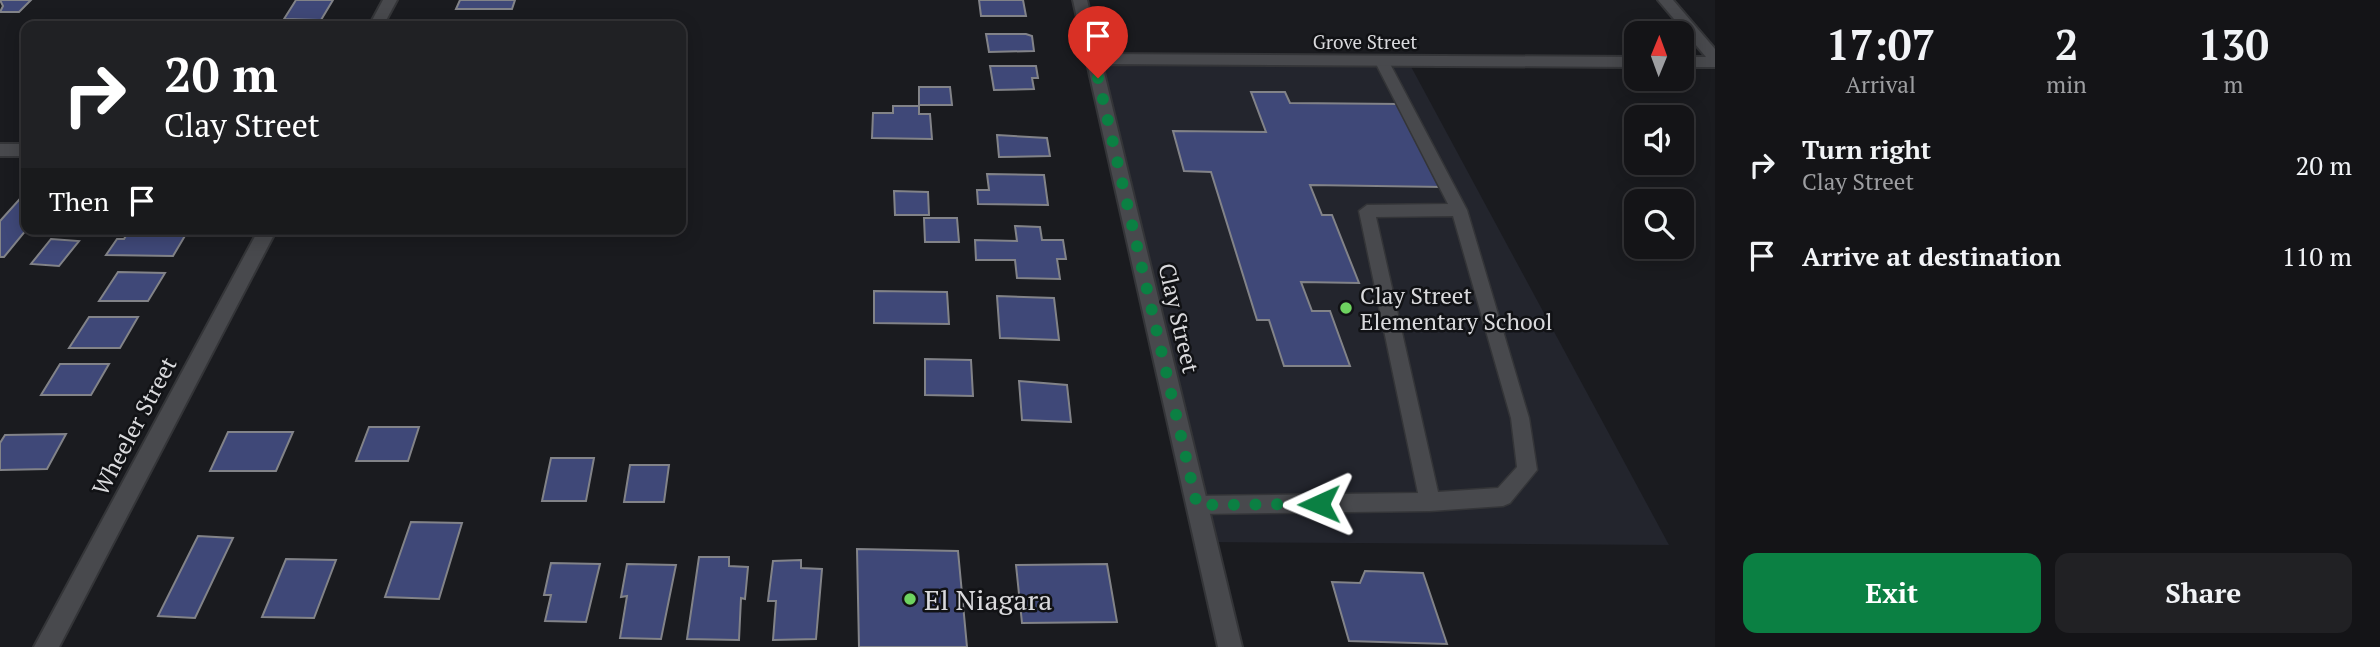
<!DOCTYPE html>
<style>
:root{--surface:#141417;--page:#212124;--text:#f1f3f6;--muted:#9d9ea1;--line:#333336;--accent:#0b8043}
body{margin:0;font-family:"PT Serif",serif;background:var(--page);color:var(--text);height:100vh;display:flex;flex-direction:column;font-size:26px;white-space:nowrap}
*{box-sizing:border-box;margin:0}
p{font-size:23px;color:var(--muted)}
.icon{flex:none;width:38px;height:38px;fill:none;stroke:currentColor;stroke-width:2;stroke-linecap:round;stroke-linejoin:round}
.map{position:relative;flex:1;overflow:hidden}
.drawer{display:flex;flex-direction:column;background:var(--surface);width:665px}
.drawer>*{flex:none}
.hud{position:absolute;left:21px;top:21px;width:665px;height:214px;border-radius:14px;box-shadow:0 4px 18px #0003,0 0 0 2px var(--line);background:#202124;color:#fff;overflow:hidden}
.needle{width:46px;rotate:1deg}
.buttons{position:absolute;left:1624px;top:21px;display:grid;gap:14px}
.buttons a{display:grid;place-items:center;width:70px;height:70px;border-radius:14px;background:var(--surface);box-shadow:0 4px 18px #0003,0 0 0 2px var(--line);font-size:35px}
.pin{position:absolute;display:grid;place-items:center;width:60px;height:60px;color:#fff;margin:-72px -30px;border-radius:50% 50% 50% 0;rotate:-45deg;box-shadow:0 0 7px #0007}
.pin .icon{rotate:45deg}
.me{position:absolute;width:77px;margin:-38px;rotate:269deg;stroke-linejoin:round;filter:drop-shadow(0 0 5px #0008)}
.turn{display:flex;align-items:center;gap:24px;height:147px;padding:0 28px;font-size:32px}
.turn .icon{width:91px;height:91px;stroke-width:2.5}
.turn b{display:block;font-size:49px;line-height:60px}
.then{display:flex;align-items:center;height:66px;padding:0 28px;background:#0003;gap:14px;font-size:26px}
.eta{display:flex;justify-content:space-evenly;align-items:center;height:119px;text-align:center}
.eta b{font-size:42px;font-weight:800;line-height:49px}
.cta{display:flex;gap:14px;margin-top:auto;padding:14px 28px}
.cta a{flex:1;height:80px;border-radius:14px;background:var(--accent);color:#fff;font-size:28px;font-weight:800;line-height:80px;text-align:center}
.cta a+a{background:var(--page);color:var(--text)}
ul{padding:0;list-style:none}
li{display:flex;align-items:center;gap:21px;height:91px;padding:0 28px}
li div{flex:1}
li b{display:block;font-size:26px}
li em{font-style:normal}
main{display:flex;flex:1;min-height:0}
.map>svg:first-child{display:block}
.built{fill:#23252d}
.building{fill:#3f4878;stroke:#828388;stroke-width:2}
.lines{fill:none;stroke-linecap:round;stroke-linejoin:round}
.service-casing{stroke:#343538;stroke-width:3}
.minor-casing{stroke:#343538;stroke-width:4}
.service{fill:#48494d;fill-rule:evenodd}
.minor{fill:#48494d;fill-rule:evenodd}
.route{stroke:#0b8043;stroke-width:12;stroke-dasharray:0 21.6}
.poi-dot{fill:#6ed360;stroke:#111215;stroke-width:2.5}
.labels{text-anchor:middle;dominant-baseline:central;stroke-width:5;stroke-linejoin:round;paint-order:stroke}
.far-street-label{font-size:19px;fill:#dadadd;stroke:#111215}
.poi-label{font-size:23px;fill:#dadadd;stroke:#111215;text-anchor:start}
.street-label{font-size:23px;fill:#dadadd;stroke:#111215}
.near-poi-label{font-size:28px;fill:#dadadd;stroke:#111215;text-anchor:start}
</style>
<main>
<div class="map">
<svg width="1715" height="647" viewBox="0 0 1715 647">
<rect width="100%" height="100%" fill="#1a1b1f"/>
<path class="built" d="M1094,59l314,2 261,484 -464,-3z"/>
<g class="building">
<path d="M0,0h31l-12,12h-19l3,-6z"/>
<path d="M296,0h37l-12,20 -37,-1z"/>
<path d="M460,0h55l-3,9h-56z"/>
<path d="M979,0h44l3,16h-45z"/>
<path d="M986,34h40l6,2 2,15 -45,1z"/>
<path d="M990,66h46l2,12h-6l2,11 -40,1z"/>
<path d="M919,87h31l2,18h-33z"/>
<path d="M1251,92h34l5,11 110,1 43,83 -133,-2 12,30h10l27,68 -58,-1 11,29h18l20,55h-66l-15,-46h-12l-46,-148 -27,-1 -11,-40 93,1z"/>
<path d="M893,106h26v8h11l2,25 -60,-1 1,-25h20z"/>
<path d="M997,135l50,3 3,18 -51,1z"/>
<path d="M987,174l57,1 4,30 -70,-1 -1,-14h12z"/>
<path d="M894,191l34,1 1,23h-34z"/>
<path d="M26,192l1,37 -23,28h-4v-36z"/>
<path d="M924,218h33l2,24h-34z"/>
<path d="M1015,226l25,1 2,13h21l3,19h-9l3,20 -43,-1 -2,-18h-39l-1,-20 42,1z"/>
<path d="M130,229h59l-16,27 -67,-1 11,-16h7z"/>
<path d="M354,229h58l-3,6h-58z"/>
<path d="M51,239l28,2 -20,25 -28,-2z"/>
<path d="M118,272l47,1 -17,28h-49z"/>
<path d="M874,291l73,1 2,32 -75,-1z"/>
<path d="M997,296l57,2 5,42 -59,-2z"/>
<path d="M89,317h49l-18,31h-51z"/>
<path d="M925,359l46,1 2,36 -48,-1z"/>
<path d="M60,364h49l-18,31h-50z"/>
<path d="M1019,381l48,4 4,37 -49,-2z"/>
<path d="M369,427h50l-11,34h-52z"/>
<path d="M228,432h65l-17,39h-66z"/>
<path d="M66,434l-19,35 -47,1v-27l5,-8z"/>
<path d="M551,458h43l-8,43h-44z"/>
<path d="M630,465h39l-5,37h-40z"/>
<path d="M411,522l51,1 -23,76 -54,-2z"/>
<path d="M198,536l35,2 -38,80 -37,-2z"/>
<path d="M857,549l101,2 9,96h-108z"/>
<path d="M699,557h30v9l19,1 -3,32 -4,-1 -2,42 -52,-1z"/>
<path d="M286,559l50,1 -22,58 -52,-1z"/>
<path d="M801,560v8l21,1 -6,70 -43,1 3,-39h-8l5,-40z"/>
<path d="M551,563l49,1 -14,58 -41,-1 6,-26h-7z"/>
<path d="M627,564l49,1 -15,74 -41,-1 7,-42 -6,1z"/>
<path d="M1107,564l10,58 -95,1 -6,-58z"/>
<path d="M1365,571l58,2 24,71 -98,-3 -17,-59 28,1z"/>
</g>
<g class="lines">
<defs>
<path id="service" d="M1381,56l7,4 79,150 62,208 8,52 -27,33 -7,3 -73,5 -233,3 -7,-3 -3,-6 3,-6 7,-3 221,-3 -59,-282 8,-6 81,-1 -74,-144zM1453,216l58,202 6,49 -19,21 -60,4 -62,-275z"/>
<g id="minor">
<path d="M383,0h14l-14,26h-14z"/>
<path d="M1073,0h14l13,54 536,3v10l-534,-3 140,583h-24z"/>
<path d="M1658,0h15l42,49v18h-33v-10h24z"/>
<rect x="0" y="144" width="26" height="12"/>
<path d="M259,229h18l-218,418h-25z"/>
</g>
</defs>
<use href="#service" class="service-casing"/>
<use href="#minor" class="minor-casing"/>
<use href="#service" class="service"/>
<use href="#minor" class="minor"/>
</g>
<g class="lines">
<path class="route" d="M1098,78l99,427 122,-1"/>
</g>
<g class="poi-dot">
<circle cx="1346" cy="308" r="7"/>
<circle cx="910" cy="599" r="7"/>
</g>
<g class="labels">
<g class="far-street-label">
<text x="1365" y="41">Grove Street</text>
</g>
<g class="poi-label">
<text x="1360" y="295">Clay Street<tspan x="1360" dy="26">Elementary School</tspan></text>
</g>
<g class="street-label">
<text transform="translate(1179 318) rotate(77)">Clay Street</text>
<text transform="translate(134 426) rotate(-62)">Wheeler Street</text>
</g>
<g class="near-poi-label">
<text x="924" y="599">El Niagara</text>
</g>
</g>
</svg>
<div class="buttons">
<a><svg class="needle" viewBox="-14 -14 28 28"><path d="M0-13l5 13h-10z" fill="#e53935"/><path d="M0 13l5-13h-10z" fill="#9d9ea1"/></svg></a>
<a><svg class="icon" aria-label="sound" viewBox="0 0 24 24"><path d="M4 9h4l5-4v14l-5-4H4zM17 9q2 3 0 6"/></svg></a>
<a><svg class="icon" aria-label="search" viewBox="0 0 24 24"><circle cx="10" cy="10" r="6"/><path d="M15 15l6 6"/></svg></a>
</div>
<div class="pin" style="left:1098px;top:78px;background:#d93025"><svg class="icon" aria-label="arrive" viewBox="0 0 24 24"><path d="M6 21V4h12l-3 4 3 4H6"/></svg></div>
<svg class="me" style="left:1319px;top:504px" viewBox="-20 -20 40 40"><path d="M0-17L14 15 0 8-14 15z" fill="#0b8043" stroke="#fff" stroke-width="4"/></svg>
<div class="hud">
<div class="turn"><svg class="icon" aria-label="right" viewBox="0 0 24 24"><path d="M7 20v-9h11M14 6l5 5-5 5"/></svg><div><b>20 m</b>Clay Street</div></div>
<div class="then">Then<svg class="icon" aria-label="arrive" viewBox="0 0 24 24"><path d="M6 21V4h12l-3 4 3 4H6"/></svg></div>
</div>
</div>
<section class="drawer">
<div class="eta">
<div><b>17:07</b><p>Arrival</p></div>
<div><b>2</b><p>min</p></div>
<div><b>130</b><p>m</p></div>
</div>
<ul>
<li><svg class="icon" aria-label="right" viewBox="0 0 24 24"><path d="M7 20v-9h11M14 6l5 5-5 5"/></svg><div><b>Turn right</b><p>Clay Street</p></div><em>20 m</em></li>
<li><svg class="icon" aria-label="arrive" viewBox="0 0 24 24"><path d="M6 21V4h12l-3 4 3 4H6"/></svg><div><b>Arrive at destination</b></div><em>110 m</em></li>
</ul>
<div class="cta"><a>Exit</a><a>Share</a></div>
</section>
</main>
